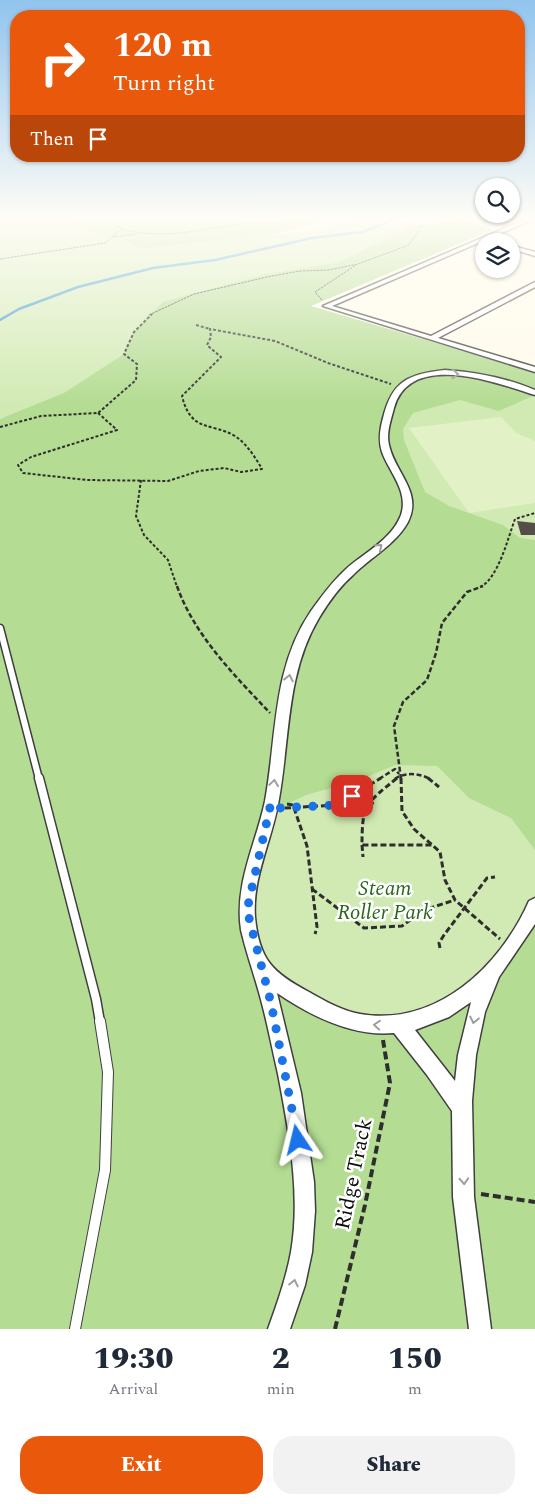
<!DOCTYPE html>
<style>
:root{--surface:#fff;--page:#f2f2f3;--text:#1f2937;--muted:#747a83;--accent:#ea580c}
body{margin:0;font-family:Spectral,serif;background:var(--page);color:var(--text);height:100vh;display:flex;flex-direction:column;font-size:19px;white-space:nowrap}
*{box-sizing:border-box;margin:0}
p{font-size:16px;color:var(--muted)}
.icon{flex:none;width:28px;height:28px;fill:none;stroke:currentColor;stroke-width:2;stroke-linecap:round;stroke-linejoin:round}
.map{position:relative;height:1329px;overflow:hidden}
.details{display:flex;flex-direction:column;background:var(--surface);flex:1}
.details>*{flex:none}
.hud{position:absolute;left:10px;top:10px;width:515px;height:152px;border-radius:20px;box-shadow:0 1px 4px #0004;background:#ea580c;color:#fff;overflow:hidden}
.controls{position:absolute;left:475px;top:178px;display:grid;gap:10px}
.controls a{display:grid;place-items:center;width:45px;height:45px;border-radius:50%;background:var(--surface);box-shadow:0 1px 4px #0004;font-size:25px}
.pin{position:absolute;display:grid;place-items:center;width:42px;height:42px;color:#fff;margin:-21px;border-radius:10px;box-shadow:0 2px 8px #0006}
.me{position:absolute;width:55px;margin:-28px;rotate:350deg;stroke-linejoin:round;filter:drop-shadow(0 0 4px #0008)}
.turn{display:flex;align-items:center;gap:18px;height:105px;padding:0 20px;font-size:22px}
.turn .icon{width:65px;height:65px;stroke-width:2.5}
.turn b{display:block;font-size:35px;line-height:42px}
.then{display:flex;align-items:center;height:48px;padding:0 20px;background:#0003;gap:10px;font-size:19px}
.eta{display:flex;justify-content:space-evenly;align-items:center;height:85px;text-align:center}
.eta b{font-size:30px;font-weight:800;line-height:35px}
.cta{display:flex;gap:10px;margin-top:auto;padding:10px 20px}
.cta a{flex:1;height:58px;border-radius:20px;background:var(--accent);color:#fff;font-size:20px;font-weight:800;line-height:58px;text-align:center}
.cta a+a{background:var(--page);color:var(--text)}
.map>svg:first-child{display:block}
.green{fill:#d1eab3}
.forest{fill:#b4dc92}
.pitch{fill:#e3f1c6}
.lines{fill:none;stroke-linecap:round;stroke-linejoin:round}
.stream{stroke:#3294d2;stroke-width:2.5}
.building{fill:#554d48}
.lane-far3-casing{stroke:#3f3f3f;stroke-width:4.5}
.lane-far2-casing{stroke:#3f3f3f;stroke-width:9}
.lane-far1-casing{stroke:#3f3f3f;stroke-width:11}
.lane-casing{stroke:#3f3f3f;stroke-width:12}
.street-casing{stroke:#3f3f3f;stroke-width:3}
.path-far4{stroke:#2e2e2e;stroke-width:1;stroke-dasharray:2.5 1;stroke-linecap:butt}
.path-far3{stroke:#2e2e2e;stroke-width:2;stroke-dasharray:3 2;stroke-linecap:butt}
.path-far2{stroke:#2e2e2e;stroke-width:2.5;stroke-dasharray:5 2.5;stroke-linecap:butt}
.path-far1{stroke:#2e2e2e;stroke-width:3;stroke-dasharray:6 3;stroke-linecap:butt}
.path{stroke:#2e2e2e;stroke-width:4;stroke-dasharray:8 4;stroke-linecap:butt}
.lane-far3{stroke:#fff;stroke-width:3}
.lane-far2{stroke:#fff;stroke-width:6}
.lane-far1{stroke:#fff;stroke-width:8}
.lane{stroke:#fff;stroke-width:10}
.street{fill:#fff;fill-rule:evenodd}
.oneway{stroke:#9e9e9e}
.route{stroke:#1a73e8;stroke-width:9;stroke-dasharray:0 16.2}
.labels{text-anchor:middle;dominant-baseline:central;stroke-width:5;stroke-linejoin:round;paint-order:stroke}
.near-park-label{font-size:21px;font-style:italic;fill:#2b661a;stroke:#fff}
.near-street-label{font-size:21px;fill:#0c0c0c;stroke:#fff}
</style>
<div class="map">
<svg width="535" height="1329" viewBox="0 0 535 1329">
<rect width="100%" height="100%" fill="#fffbeb"/>
<path class="green" d="M0,219h70l20,13 39,9 4,5 38,-1 142,-14 43,-12h14l12,6 29,1 -72,36 -78,13 -29,8 303,95v951h-535v-908l4,-3 -4,1z"/>
<g class="forest">
<path d="M70,219h261l-60,16 -126,13 -12,-2 -4,-5 -39,-9z"/>
<path d="M461,220l33,9 -183,77 224,66v23l-36,16 -39,-11 -47,13 -10,16 1,11 21,52 24,14 54,19 17,13 15,2v310l-24,-32 -42,-20 -32,-32 -42,-1 -35,15 -54,15 -29,14 -16,29 -14,72 28,73 105,42 93,-34 62,-85v423h-535v-910l64,-26 60,-39 10,-22 29,-30 98,-27 78,-13 72,-36z"/>
</g>
<path class="pitch" d="M501,417l15,16 19,8v62l-66,10 -60,-85z"/>
<g class="lines">
<path class="stream" d="M0,320l19,-11 59,-22 75,-19 62,-8 97,-22 51,-6 32,-13"/>
</g>
<path class="building" d="M517,521l18,2v12h-14z"/>
<g class="lines">
<defs>
<path id="lane-far3" d="M506,225l12,-6"/>
<path id="lane-far2" d="M0,628l39,151"/>
<path id="lane-far1" d="M39,778l57,221 4,23"/>
<path id="lane" d="M75,1329l30,-159 3,-98 -8,-51"/>
<g id="street">
<path d="M526,219h8l-202,87 99,30 104,-54v5l-97,51 97,29v5l-212,-66z"/>
<path d="M517,247l18,5v4l-20,-6z"/>
<path d="M445,370c31,2 61,8 90,20v5c-38,-12 -125,-45 -141,13 -3,12 -8,25 -5,37 6,28 34,47 19,77 -13,23 -37,35 -55,53 -14,12 -25,28 -34,43 -33,55 -29,120 -40,181 -6,39 -27,78 -24,118 4,43 18,56 54,75 16,9 33,19 51,22 76,13 140,-47 169,-113l6,-3v26l-36,53 -14,35 -9,43 -4,46 2,96 17,132h-22l-16,-132 -1,-86 -25,-36 -33,-42c-42,4 -83,-17 -117,-40l24,100 13,89 1,29 -3,41 -7,33 -15,44h-22c9,-25 18,-50 23,-77 10,-58 -2,-120 -13,-178 -6,-26 -11,-53 -18,-78 -6,-22 -14,-44 -19,-66 -7,-46 15,-86 24,-129 12,-65 7,-133 46,-190 10,-14 21,-29 34,-41 18,-17 46,-29 56,-55 8,-24 -12,-43 -19,-63 -4,-12 -2,-23 1,-34 9,-37 25,-44 62,-48zM471,1002l-13,53 -3,26 -40,-51 34,-13z"/>
</g>
</defs>
<use href="#lane-far3" class="lane-far3-casing"/>
<use href="#lane-far2" class="lane-far2-casing"/>
<use href="#lane-far1" class="lane-far1-casing"/>
<use href="#lane" class="lane-casing"/>
<use href="#street" class="street-casing"/>
<g class="path-far4">
<path d="M105,219l17,10"/>
<path d="M375,219l47,8"/>
<path d="M113,237l25,-3"/>
<path d="M0,259l105,-16 17,-14c48,12 76,-1 122,-5 19,-1 36,0 54,-5"/>
<path d="M322,300l-7,-8 41,-27"/>
<path d="M149,315l45,-21 73,-17 33,-6 29,-1 29,-6 51,-19 18,-26"/>
</g>
<g class="path-far3">
<path d="M196,325l14,4"/>
<path d="M98,413l19,17 -86,27 -13,8 5,8 64,7 81,1 31,-10 25,-3 17,4 21,-3c-7,-12 -15,-25 -27,-33 -24,-14 -44,-3 -53,-40l39,-39 -14,-12 4,-8 -1,-8 65,12 53,22 63,21"/>
<path d="M0,427l41,-11 57,-3 38,-33 1,-16 -13,-10 10,-22 18,-18"/>
<path d="M141,480l-5,36 8,19 24,25 9,27"/>
<path d="M480,587c18,-8 28,-49 35,-68l20,-6"/>
</g>
<g class="path-far2">
<path d="M177,586c17,49 58,90 93,127"/>
<path d="M379,779l16,-10 4,5"/>
<path d="M395,779c9,-7 25,-6 35,0"/>
<path d="M401,779l-7,-53 9,-24 24,-22 9,-27 6,-30 25,-31 16,-6"/>
</g>
<g class="path-far1">
<path d="M397,778c-31,26 -35,25 -35,67h71"/>
<path d="M401,778l1,33 12,18 26,23 5,28 10,20 45,39"/>
<path d="M428,778l11,9"/>
<path d="M368,802l7,2"/>
<path d="M287,804l6,1 14,41 10,81 -2,7"/>
<path d="M285,808l52,-3 44,-27"/>
<path d="M362,845l1,12"/>
<path d="M312,889l52,39 38,-2 22,-16 31,-10"/>
<path d="M440,948l-1,-5 5,-8 43,-57 8,-1"/>
</g>
<g class="path">
<path d="M481,1194l54,8"/>
<path d="M335,1329l30,-124 25,-122 -7,-43"/>
</g>
<use href="#lane-far3" class="lane-far3"/>
<use href="#lane-far2" class="lane-far2"/>
<use href="#lane-far1" class="lane-far1"/>
<use href="#lane" class="lane"/>
<use href="#street" class="street"/>
</g>
<defs><path id="oneway-chevron" d="M-2-3.5L2.5 0L-2 3.5" fill="none" stroke-width="1.6" stroke-linecap="round" stroke-linejoin="round" transform="scale(1.25)"/></defs>
<g class="oneway">
<use href="#oneway-chevron" transform="translate(455 374) rotate(1)"/>
<use href="#oneway-chevron" transform="translate(379 547) rotate(-40)"/>
<use href="#oneway-chevron" transform="translate(289 678) rotate(-78)"/>
<use href="#oneway-chevron" transform="translate(274 783) rotate(-82)"/>
<use href="#oneway-chevron" transform="translate(474 1020) rotate(102)"/>
<use href="#oneway-chevron" transform="translate(377 1025) rotate(-175)"/>
<use href="#oneway-chevron" transform="translate(464 1181) rotate(87)"/>
<use href="#oneway-chevron" transform="translate(294 1283) rotate(-78)"/>
</g>
<linearGradient id="sky" x2="0" y2="1"><stop stop-color="#91c4ee"/><stop offset="0.54" stop-color="#fffdf6"/><stop offset="1" stop-color="#fffdf6" stop-opacity="0"/></linearGradient>
<rect width="535" height="405" fill="url(#sky)"/>
<g class="lines">
<path class="route" d="M298,1140l-27,-137 -24,-93 24,-107 7,5 59,-3 15,-9"/>
</g>
<g class="labels">
<g class="near-park-label">
<text x="385" y="889">Steam<tspan x="385" dy="24">Roller Park</tspan></text>
</g>
<g class="near-street-label">
<text transform="translate(354 1174) rotate(-78)">Ridge Track</text>
</g>
</g>
</svg>
<div class="controls">
<a><svg class="icon" aria-label="search" viewBox="0 0 24 24"><circle cx="10" cy="10" r="6"/><path d="M15 15l6 6"/></svg></a>
<a><svg class="icon" aria-label="layers" viewBox="0 0 24 24"><path d="M12 4l9 5-9 5-9-5zM3 14l9 5 9-5"/></svg></a>
</div>
<div class="pin" style="left:352px;top:796px;background:#d93025"><svg class="icon" aria-label="arrive" viewBox="0 0 24 24"><path d="M6 21V4h12l-3 4 3 4H6"/></svg></div>
<svg class="me" style="left:298px;top:1140px" viewBox="-20 -20 40 40"><path d="M0-17L14 15 0 8-14 15z" fill="#1a73e8" stroke="#fff" stroke-width="4"/></svg>
<div class="hud">
<div class="turn"><svg class="icon" aria-label="right" viewBox="0 0 24 24"><path d="M7 20v-9h11M14 6l5 5-5 5"/></svg><div><b>120 m</b>Turn right</div></div>
<div class="then">Then<svg class="icon" aria-label="arrive" viewBox="0 0 24 24"><path d="M6 21V4h12l-3 4 3 4H6"/></svg></div>
</div>
</div>
<section class="details">
<div class="eta">
<div><b>19:30</b><p>Arrival</p></div>
<div><b>2</b><p>min</p></div>
<div><b>150</b><p>m</p></div>
</div>
<div class="cta"><a>Exit</a><a>Share</a></div>
</section>
